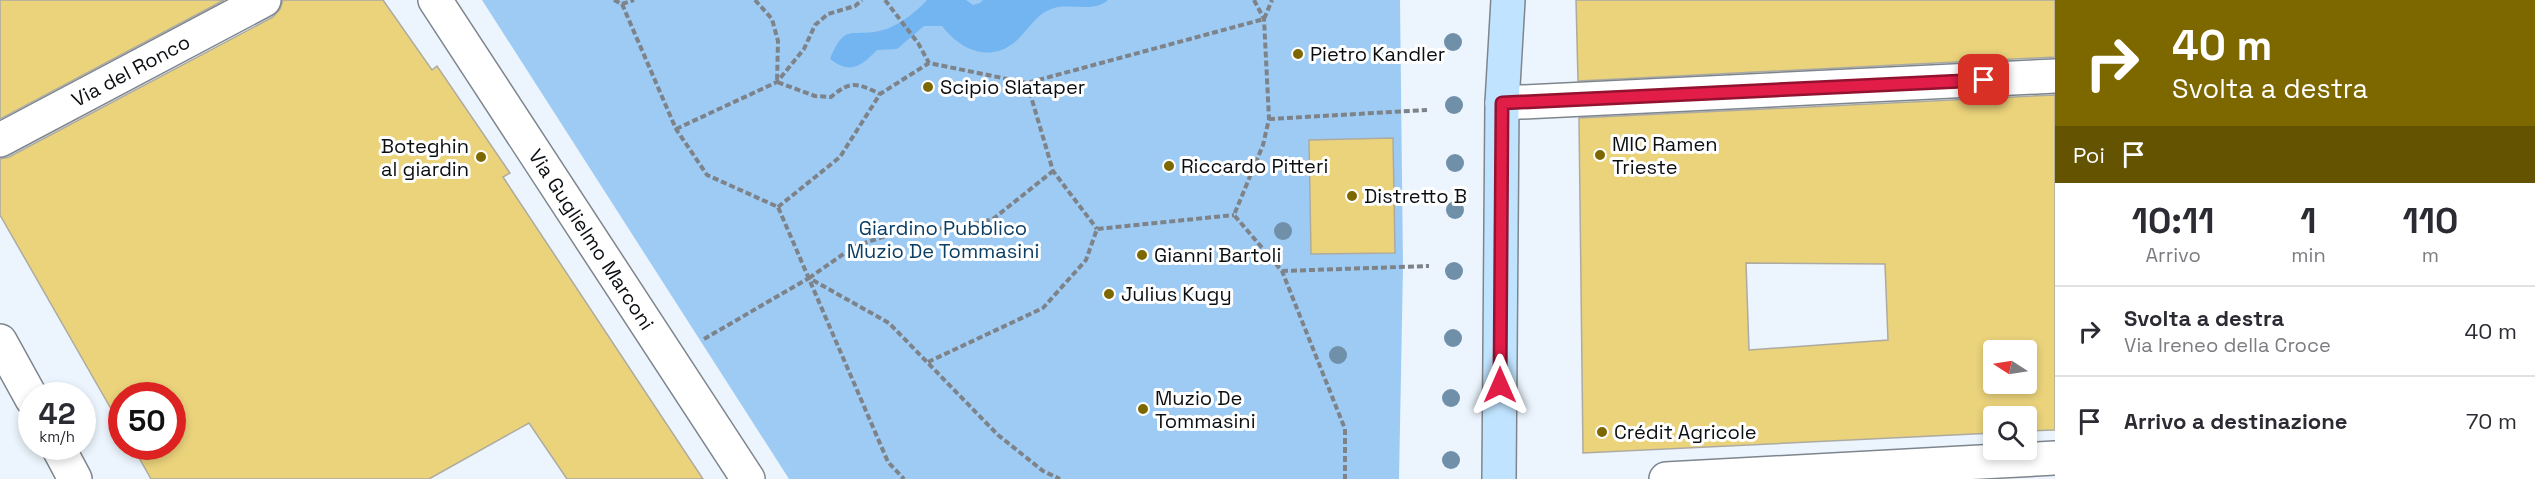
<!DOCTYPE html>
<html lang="it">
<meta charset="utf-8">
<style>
:root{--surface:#fff;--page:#f2f2f3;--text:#2b2b33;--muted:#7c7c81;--line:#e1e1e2}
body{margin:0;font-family:"Space Grotesk",sans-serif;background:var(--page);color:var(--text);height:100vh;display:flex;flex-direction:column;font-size:22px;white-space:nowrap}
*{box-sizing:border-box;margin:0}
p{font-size:20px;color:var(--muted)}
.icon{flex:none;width:33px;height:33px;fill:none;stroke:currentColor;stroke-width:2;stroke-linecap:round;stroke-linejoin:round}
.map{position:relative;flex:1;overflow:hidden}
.panel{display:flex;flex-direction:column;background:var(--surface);width:480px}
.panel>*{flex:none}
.banner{background:#7d6800;color:#fff;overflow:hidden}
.needle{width:39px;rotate:282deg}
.buttons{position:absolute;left:1983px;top:340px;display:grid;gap:12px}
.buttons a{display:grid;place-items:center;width:54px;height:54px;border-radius:6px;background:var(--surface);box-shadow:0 3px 9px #0003;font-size:30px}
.speed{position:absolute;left:18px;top:382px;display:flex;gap:12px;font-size:30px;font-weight:700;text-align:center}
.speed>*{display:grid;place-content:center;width:78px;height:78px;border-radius:50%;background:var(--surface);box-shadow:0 3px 9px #0003;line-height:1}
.speed small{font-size:15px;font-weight:400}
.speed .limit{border:9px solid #d22;background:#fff;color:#111}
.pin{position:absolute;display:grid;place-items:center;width:51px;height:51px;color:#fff;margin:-26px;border-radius:12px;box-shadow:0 3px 9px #0006}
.me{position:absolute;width:66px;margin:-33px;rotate:0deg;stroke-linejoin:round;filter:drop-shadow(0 0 4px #0008)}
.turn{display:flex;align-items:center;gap:21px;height:126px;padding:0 18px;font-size:27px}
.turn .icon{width:78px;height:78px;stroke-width:2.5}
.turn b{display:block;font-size:42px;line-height:51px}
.then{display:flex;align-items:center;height:57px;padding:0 18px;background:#0003;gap:12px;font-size:22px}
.eta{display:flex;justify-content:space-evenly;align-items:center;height:102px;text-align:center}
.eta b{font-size:36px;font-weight:600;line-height:42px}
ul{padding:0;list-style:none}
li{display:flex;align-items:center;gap:18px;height:90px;padding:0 18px;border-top:2px solid var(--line)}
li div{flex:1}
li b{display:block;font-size:22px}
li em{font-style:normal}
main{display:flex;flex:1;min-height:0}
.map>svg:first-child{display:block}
.green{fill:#9ecbf4}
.water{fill:#73b5f1}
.building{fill:#ebd37c;stroke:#adaba1;stroke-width:1.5;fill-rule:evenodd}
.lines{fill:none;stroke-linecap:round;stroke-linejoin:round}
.street-casing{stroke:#7e858c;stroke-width:36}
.secondary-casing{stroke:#7e858c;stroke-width:36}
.path{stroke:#7d8389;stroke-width:4;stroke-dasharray:6 3;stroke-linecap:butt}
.street{stroke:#fff;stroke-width:33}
.secondary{stroke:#c0e4ff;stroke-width:33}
.tree{fill:#7090a9}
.route-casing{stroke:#92132f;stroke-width:15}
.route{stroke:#e11d48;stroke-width:10}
.poi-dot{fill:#7d6800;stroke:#fff;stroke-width:2}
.labels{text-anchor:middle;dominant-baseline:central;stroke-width:6;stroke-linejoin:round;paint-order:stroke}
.poi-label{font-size:20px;fill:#0c0f12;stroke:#fff;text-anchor:start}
.street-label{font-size:20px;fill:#0c0f12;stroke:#fff}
.park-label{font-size:20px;fill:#0b3e65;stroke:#fff}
</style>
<main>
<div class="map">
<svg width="2055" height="479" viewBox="0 0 2055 479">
<rect width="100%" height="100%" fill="#ecf5fd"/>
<path class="green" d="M482,0h918l3,266 -4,213h-610z"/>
<path class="water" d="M927,0h39l7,5 7,-2 3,-3h125c-14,13 -37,3 -54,8 -20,6 -27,26 -43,37 -25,17 -52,3 -69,-19h-18l-27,23 -20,1c-16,16 -26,25 -47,9 15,-36 20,-22 49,-28 17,-3 36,-18 48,-31z"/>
<g class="building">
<path d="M0,0h224l-224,119z"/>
<path d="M283,0h100l49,70 5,-4 73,107 -7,4 200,302h-136l-38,-56 -100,56h-278l-18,-32h39v-51h-50v32l-122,-213v-56l9,-2 264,-140 7,-8z"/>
<path d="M1576,0h479v57l-477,24z"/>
<path d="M2055,95v335l-29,1v-14h-32v16l-411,20 -4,-335zM1746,263l139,1 3,76 -139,10zM1994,351h32v33h-32z"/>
<path d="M1393,138l2,115 -84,1 -2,-114z"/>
</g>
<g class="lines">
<defs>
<g id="street">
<path id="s1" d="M435,0l313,479"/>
<path d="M1502,103l553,-27"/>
<path id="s2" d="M0,140l264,-140"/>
<path d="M0,341l32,58"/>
<path d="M58,447l17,32"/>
<path d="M1666,479l389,-21"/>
</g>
<path id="secondary" d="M1499,479l3,-376 6,-103"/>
</defs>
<use href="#street" class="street-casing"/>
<use href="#secondary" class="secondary-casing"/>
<g class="path">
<path d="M614,0l8,4 54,125 31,46 71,32 110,255 16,17"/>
<path d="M755,0l17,19 6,22 -1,41 38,14 16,1c20,-17 26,-14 49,-3"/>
<path d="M885,0l33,43 11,20"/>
<path d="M1254,0l10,19 5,100 -6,26 -29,70 48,56 63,158v50"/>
<path d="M622,4l12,-4"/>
<path d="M1027,83l26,88 44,58"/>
<path d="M1269,119l158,-9"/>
<path d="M676,129l101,-47 27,-33 11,-24 13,-11 27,-8 7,-6"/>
<path d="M778,207l62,-50 40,-63 49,-31 98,20 237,-64 8,-19"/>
<path d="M1282,271l147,-5"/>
<path d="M809,278l46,-32 59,-19 40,2 39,-10 60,-48"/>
<path d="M704,339l105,-61 80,45 109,112 45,36 17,8"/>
<path d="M928,362l115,-54 43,-48 11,-31 137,-14"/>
</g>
<use href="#street" class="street"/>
<use href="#secondary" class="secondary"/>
</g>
<g class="tree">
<circle cx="1453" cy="42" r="9"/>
<circle cx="1454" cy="105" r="9"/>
<circle cx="1455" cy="163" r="9"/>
<circle cx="1455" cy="210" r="9"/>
<circle cx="1283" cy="231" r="9"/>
<circle cx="1454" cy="271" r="9"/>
<circle cx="1453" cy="338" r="9"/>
<circle cx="1338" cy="355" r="9"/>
<circle cx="1451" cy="398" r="9"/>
<circle cx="1451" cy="460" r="9"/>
</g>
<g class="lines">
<defs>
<path id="route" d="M1500,385l2,-282 482,-23"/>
</defs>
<use href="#route" class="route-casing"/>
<use href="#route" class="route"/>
</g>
<g class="poi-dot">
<circle cx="1298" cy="54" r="6"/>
<circle cx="928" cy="87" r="6"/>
<circle cx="1600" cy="155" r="6"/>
<circle cx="481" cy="157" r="6"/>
<circle cx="1169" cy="166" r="6"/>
<circle cx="1352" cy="196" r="6"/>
<circle cx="1142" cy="255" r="6"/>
<circle cx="1109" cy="294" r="6"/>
<circle cx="1143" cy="409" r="6"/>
<circle cx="1602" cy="432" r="6"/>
</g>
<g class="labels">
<g class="poi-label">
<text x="1310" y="54">Pietro Kandler</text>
<text x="940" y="87">Scipio Slataper</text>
<text x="1612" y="144">MIC Ramen<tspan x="1612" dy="23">Trieste</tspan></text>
<text x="469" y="146" text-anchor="end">Boteghin<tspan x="469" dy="23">al giardin</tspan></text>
<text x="1181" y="166">Riccardo Pitteri</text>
<text x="1364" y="196">Distretto B</text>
<text x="1154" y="255">Gianni Bartoli</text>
<text x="1121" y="294">Julius Kugy</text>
<text x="1155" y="398">Muzio De<tspan x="1155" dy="23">Tommasini</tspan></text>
<text x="1614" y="432">Crédit Agricole</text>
</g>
<g class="street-label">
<text stroke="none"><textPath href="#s2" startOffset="148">Via del Ronco</textPath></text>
<text stroke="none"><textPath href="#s1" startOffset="286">Via Guglielmo Marconi</textPath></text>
</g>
<g class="park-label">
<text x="943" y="228">Giardino Pubblico<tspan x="943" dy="23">Muzio De Tommasini</tspan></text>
</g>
</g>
</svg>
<div class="buttons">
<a><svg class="needle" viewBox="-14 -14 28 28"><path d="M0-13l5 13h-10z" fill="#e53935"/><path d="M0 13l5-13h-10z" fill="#7c7c81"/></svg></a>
<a><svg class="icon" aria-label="search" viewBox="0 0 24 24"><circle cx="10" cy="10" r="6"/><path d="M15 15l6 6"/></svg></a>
</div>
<div class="speed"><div>42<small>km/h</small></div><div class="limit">50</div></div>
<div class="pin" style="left:1984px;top:80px;background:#d93025"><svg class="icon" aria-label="arrive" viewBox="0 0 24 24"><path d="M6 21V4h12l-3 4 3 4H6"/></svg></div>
<svg class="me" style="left:1500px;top:385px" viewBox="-20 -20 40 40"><path d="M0-17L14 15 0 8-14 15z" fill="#e11d48" stroke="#fff" stroke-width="4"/></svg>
</div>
<section class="panel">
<div class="banner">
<div class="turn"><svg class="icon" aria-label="right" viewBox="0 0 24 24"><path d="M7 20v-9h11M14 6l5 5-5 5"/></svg><div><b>40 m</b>Svolta a destra</div></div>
<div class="then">Poi<svg class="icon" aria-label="arrive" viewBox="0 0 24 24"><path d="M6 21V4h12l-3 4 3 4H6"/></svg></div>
</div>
<div class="eta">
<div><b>10:11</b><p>Arrivo</p></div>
<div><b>1</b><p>min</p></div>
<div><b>110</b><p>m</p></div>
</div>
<ul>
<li><svg class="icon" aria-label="right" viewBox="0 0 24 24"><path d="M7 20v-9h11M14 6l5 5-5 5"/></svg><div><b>Svolta a destra</b><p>Via Ireneo della Croce</p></div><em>40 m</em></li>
<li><svg class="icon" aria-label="arrive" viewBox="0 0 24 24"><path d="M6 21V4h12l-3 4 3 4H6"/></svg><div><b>Arrivo a destinazione</b></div><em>70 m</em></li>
</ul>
</section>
</main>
